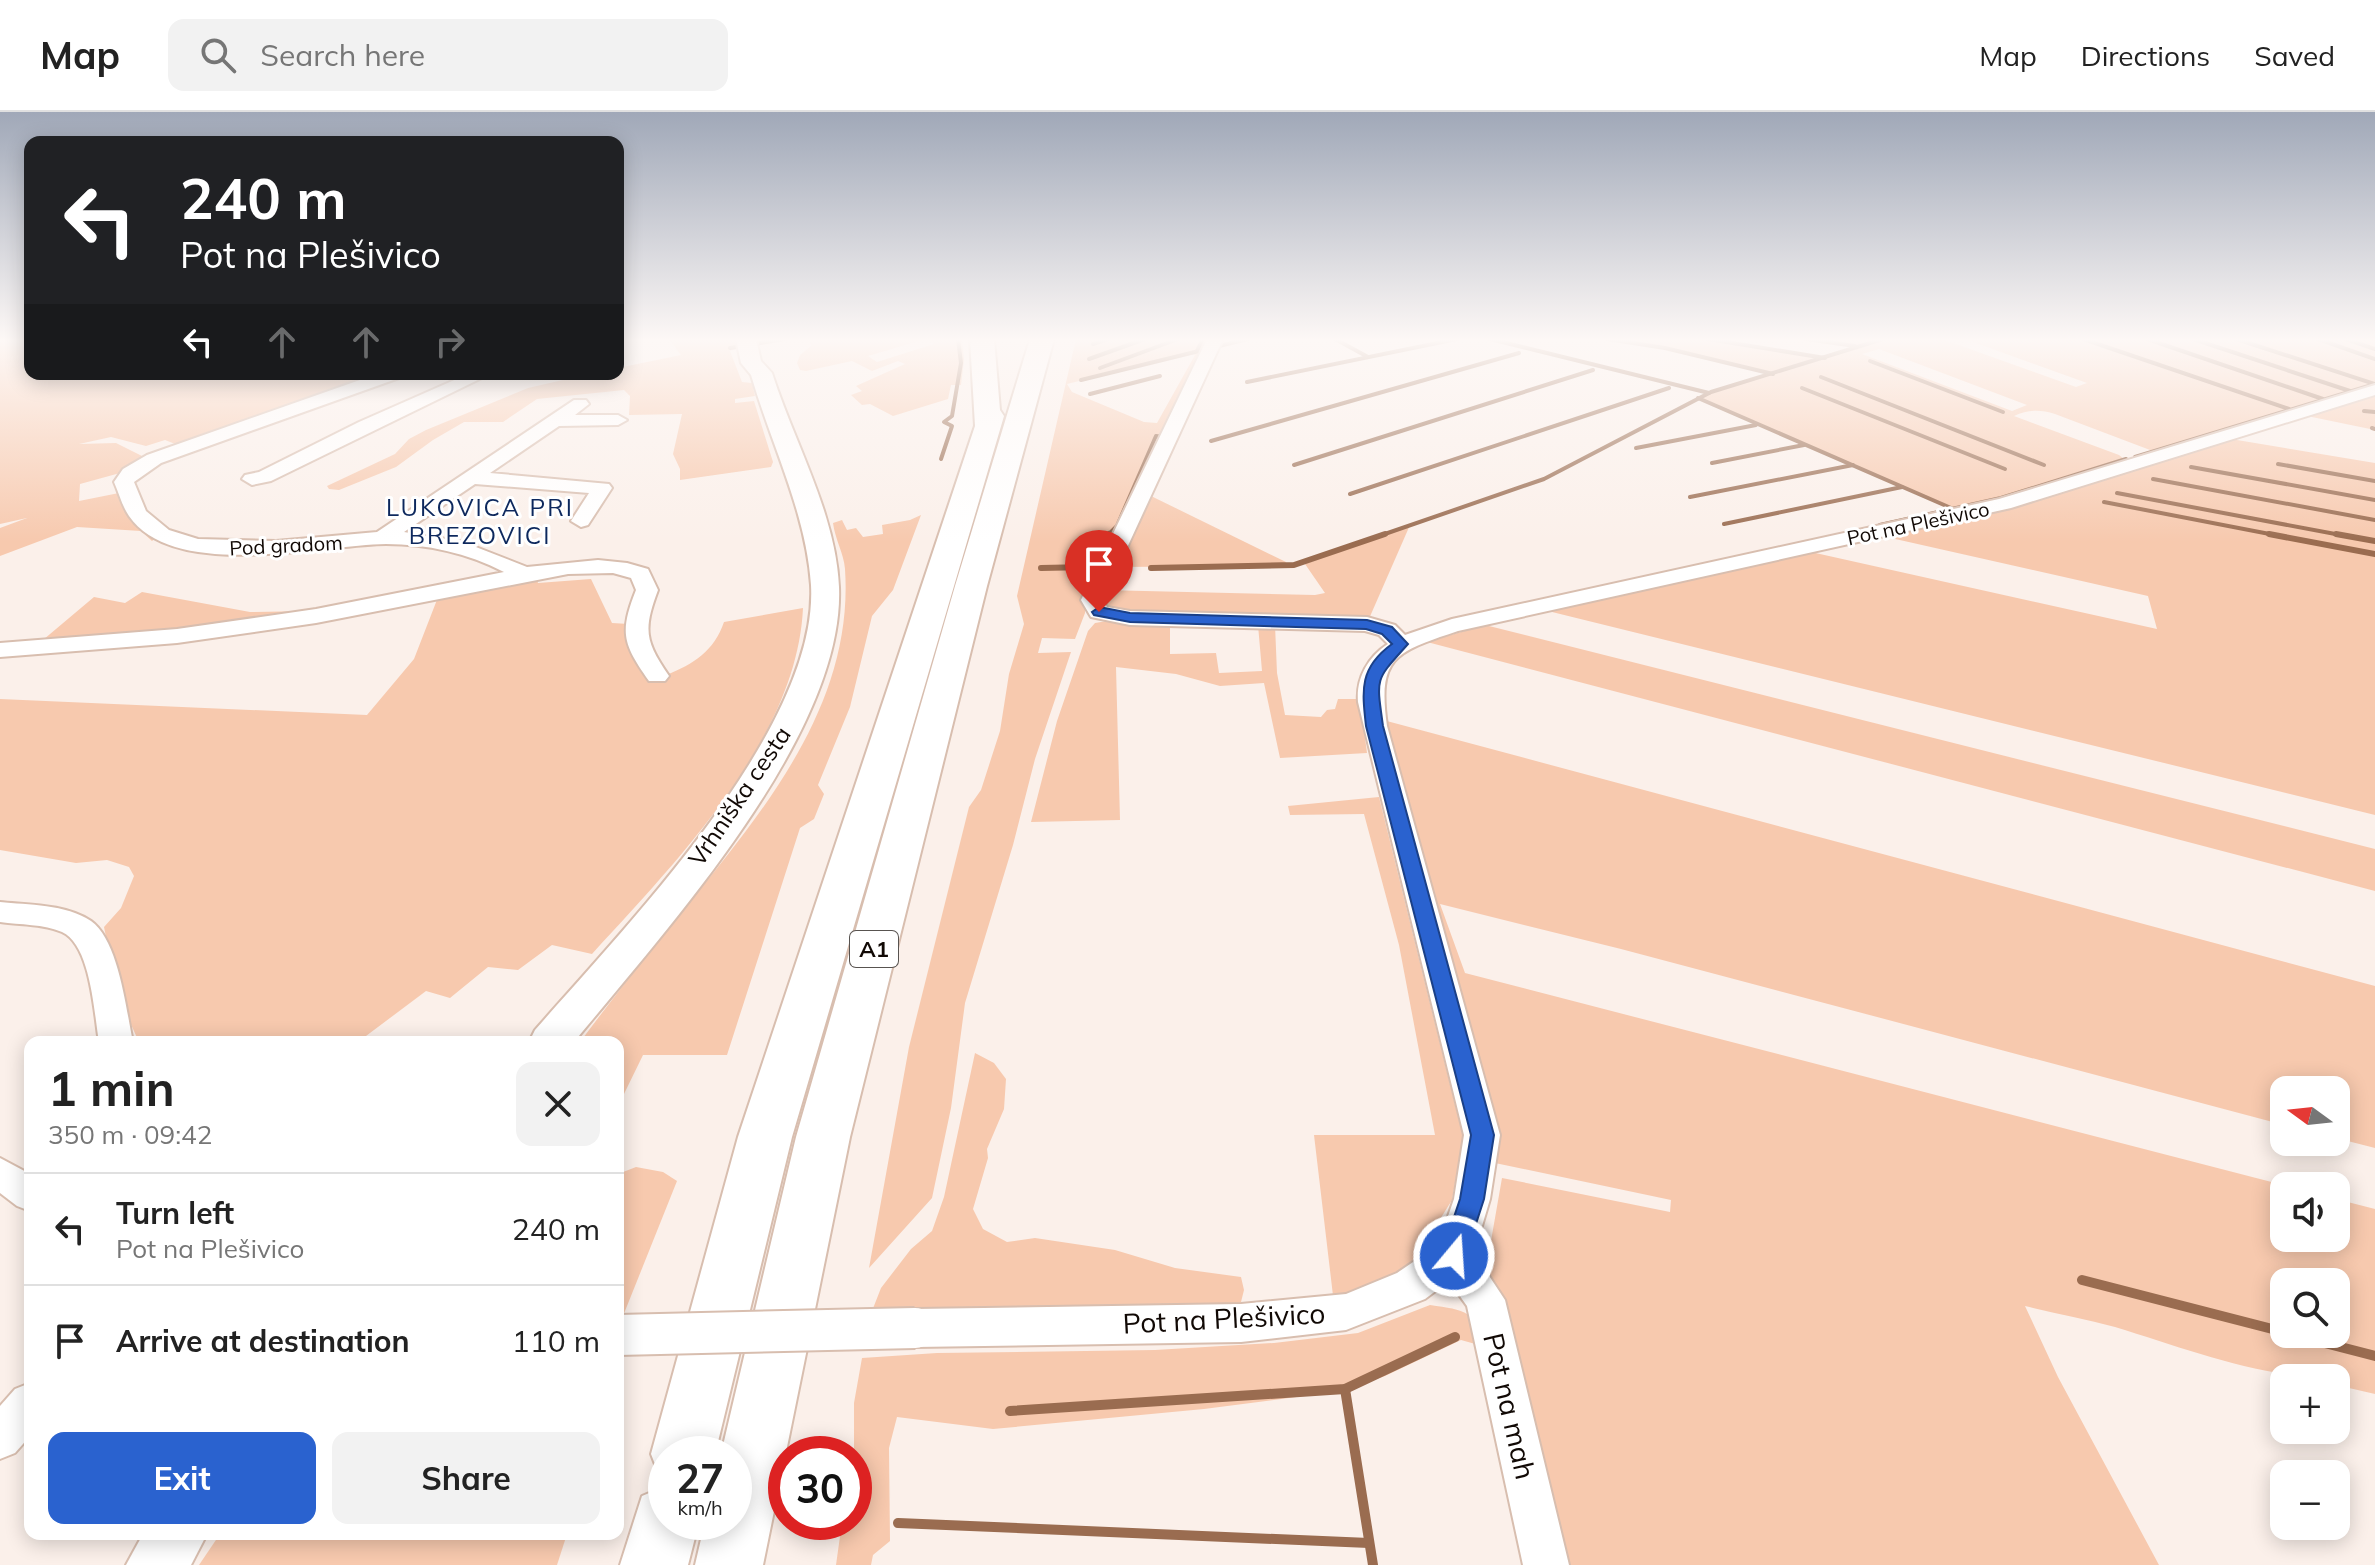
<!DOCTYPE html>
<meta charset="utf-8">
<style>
:root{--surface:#fff;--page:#f2f2f2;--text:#222;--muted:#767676;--line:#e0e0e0;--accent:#2a62cf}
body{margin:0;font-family:Mulish,sans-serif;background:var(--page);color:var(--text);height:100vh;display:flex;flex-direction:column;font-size:30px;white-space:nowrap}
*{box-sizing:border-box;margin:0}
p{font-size:26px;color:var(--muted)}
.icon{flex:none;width:44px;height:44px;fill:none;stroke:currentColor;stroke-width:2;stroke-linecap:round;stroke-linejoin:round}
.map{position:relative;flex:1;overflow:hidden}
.sheet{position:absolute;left:24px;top:924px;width:600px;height:504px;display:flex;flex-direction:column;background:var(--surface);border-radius:16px;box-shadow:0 4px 20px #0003}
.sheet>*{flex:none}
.top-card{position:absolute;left:24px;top:24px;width:600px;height:244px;border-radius:16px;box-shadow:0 4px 20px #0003;background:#202124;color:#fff;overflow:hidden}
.needle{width:52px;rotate:285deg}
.controls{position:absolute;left:2270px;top:964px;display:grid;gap:16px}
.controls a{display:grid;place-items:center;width:80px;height:80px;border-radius:16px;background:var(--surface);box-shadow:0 4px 20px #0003;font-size:40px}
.speed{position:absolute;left:648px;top:1324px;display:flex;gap:16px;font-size:40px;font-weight:700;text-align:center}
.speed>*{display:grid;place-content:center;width:104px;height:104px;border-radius:50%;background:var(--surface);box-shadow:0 4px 20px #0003;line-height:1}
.speed small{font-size:20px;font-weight:400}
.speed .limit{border:12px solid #d22;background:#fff;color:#111}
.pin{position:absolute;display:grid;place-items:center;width:68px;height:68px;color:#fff;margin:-82px -34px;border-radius:50% 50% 50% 0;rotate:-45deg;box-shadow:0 0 8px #0007}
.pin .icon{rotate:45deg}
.me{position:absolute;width:88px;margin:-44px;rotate:18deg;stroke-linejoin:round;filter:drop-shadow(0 0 6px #0008)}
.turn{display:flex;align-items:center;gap:28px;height:168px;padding:0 24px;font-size:36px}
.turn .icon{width:104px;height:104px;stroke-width:2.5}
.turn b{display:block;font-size:56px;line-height:68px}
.lanes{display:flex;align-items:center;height:76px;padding:0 24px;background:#0003;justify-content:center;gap:40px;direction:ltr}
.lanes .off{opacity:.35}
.round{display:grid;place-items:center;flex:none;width:84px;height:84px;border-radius:16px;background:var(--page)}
.overview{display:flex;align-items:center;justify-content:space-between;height:136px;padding:0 24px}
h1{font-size:48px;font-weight:700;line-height:60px}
.primary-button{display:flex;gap:16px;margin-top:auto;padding:16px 24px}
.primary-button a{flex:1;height:92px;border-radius:16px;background:var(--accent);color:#fff;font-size:32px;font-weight:700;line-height:92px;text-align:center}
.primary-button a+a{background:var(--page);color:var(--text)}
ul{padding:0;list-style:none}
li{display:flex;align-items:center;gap:24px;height:112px;padding:0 24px;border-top:2px solid var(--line)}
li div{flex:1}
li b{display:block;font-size:30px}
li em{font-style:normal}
header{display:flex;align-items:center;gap:48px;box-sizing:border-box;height:112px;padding:0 40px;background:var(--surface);border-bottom:2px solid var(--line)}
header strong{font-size:38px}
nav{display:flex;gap:44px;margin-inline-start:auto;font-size:28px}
.search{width:560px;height:72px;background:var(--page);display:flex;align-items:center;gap:20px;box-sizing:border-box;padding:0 28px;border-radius:16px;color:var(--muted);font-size:30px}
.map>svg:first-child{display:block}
.green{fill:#f7c9ae;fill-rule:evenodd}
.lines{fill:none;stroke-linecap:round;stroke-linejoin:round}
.stream-far2{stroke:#9a6c50;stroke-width:4}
.stream-far1{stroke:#9a6c50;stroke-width:6}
.stream{stroke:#9a6c50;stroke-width:10}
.minor-casing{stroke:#d8beaf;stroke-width:4}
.major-casing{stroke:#d8beaf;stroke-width:4}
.highway-casing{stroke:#d8beaf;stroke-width:4}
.minor{fill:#fff;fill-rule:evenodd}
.major{fill:#fff;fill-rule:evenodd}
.highway{fill:#fff;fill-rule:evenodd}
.minor-bridge-casing{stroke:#d8beaf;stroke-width:44;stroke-linecap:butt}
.minor-bridge{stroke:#fff;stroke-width:40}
.route{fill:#2a62cf;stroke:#1b4087;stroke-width:2}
.labels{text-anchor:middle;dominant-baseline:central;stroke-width:6;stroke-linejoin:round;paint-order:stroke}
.far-street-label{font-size:20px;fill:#110905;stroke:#fff}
.shield{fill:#fff;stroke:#585350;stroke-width:2}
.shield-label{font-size:22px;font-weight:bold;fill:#110905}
.far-quarter-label{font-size:24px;letter-spacing:2px;fill:#0d285d;stroke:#fff}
.street-label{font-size:24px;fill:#110905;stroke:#fff}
.near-street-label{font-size:28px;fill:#110905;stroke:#fff}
</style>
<header>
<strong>Map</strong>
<div class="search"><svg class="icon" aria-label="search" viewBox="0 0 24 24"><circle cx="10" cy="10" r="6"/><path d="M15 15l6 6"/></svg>Search here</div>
<nav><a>Map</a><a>Directions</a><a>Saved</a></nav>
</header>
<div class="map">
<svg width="2375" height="1453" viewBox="0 0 2375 1453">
<rect width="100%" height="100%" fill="#fbf0ea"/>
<g class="green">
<path d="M0,227h30v35h357l-204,73 -18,-7 -19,6 -35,-9 -32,7 37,-1 32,16 -28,14 -40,11 -1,17 40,-8 41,41 -8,7 -11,-10 -64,-4 -77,29v-28l27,-10 -27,6z"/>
<path d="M669,227h68l3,8 -10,4 12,31 10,1 3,13 -20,3v4l19,-2 19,61 -2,5 -91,13v-11l-7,-15 9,-40 -53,1 1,-19 -6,-6 -87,9 -34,23h-39l-31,18 -37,27 -57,23 -10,-1 -2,-3 68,-32 14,-15 17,-9 102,-42 61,-14h29v-6l63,-13z"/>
<path d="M809,227h116l-57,17 9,6 57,-18 -7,-5h35l2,21 -3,25h-10l-3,14 -55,17 -23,-12 -8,1 -11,-10 11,-4 -6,-5 49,-22 -7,-3 -26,10 -20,-10 -46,10 -6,-1 -3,-7 3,-8 11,-9z"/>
<path d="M1076,227h135l-126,263v11l-10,26 -33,-1 -4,15 33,-1 -36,107 -22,86 -48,158 -14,105 -19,90 -63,70 40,-221 60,-240 12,-17 19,-59 9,-57 15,-50 -7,-28zM1192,241l3,2 -38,68 -13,-1 -72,-30 -5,-8z"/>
<path d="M1599,227h108l116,19 32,-11 -51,-8h138l134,48 11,-4 -122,-44h410v47l-217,67 -103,-39c-16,-5 -27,-4 -41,2l105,39 9,7 -114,34 -61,13 -255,-111 73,-24 -108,-25zM1879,237l148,56 -15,6 -150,-57z"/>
<path d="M2375,283v35l-68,-14z"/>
<path d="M2231,327l144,24v352l-827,-204 263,-59 346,77 -9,-33 -266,-60c119,-23 234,-60 349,-97z"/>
<path d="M1151,384l135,66 -2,4 -169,1z"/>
<path d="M921,403l-28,75 -21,26 -22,91 -32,78 6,9 -10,25 -14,9 -73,227h-84l-19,39 -6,5v-57h-38c35,-47 72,-93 109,-139 78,-96 165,-202 156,-334 -1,-15 -10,-30 -12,-46l9,-3 5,10 9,-2 7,9 20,-3 -1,-9 28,-5z"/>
<path d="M1410,413l-42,96 -256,-10 -10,-6v-15l213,5 10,-2 -20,-29z"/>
<path d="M537,467l1,4 53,-4 21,44 17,1 -3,13 6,12 34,26c28,-11 48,-24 58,-53l79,-14c-6,131 -127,254 -211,346l-40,-9 -34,25 -30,-3 -38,31 -24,-7 -68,51h-219l-21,-46 -14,-69 17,-19 13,-32 -5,-9 -22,-7 -31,3 -76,-13v-151l367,16 47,-56 26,-67z"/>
<path d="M142,480l108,20 59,-1 -3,4 -269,30 57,-48 31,6z"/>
<path d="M1107,509l63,3v30l46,-1 3,20 43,-2 -4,-46h17l2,48 8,42 36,2 6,-7 8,-1 3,-10h22l7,54 -87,5 -16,-75 -44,3 -44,-12 -60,-7 4,153 -89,2 26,-101 31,-90 7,-8z"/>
<path d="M1485,513l890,224v42l-948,-249z"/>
<path d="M1383,608l992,266v162l-39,-10v-48h-52v35l-663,-176 -181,-45 25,69 822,213h-3v52h52v-39l39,10v185l-39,-9v-7c-76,0 -149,-29 -221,-51 -30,-8 -61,-14 -90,-21l33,71 101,188h-601l-69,-288 -1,-19 14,-80 168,34 1,-12 -176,-37zM2284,1170h52v52h-52z"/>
<path d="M1379,685l84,340 -11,63 -41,66 -31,19 -46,19 -20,-169h121l-36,-190 -35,-131 -74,1 -2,-9z"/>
<path d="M975,941l19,10 12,16 -2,30 -17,40 1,9 -15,51 10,20 24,13 28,-4 80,12 60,18 66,9 3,13 -6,24 -366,-3 9,-23 30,-39 21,-18 12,-34z"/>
<path d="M636,1055l27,5 14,9 -54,135h-5v-142z"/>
<path d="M1430,1193c35,5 47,6 56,42l-25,-7 -76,36 -43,15 -138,18 -211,20 -96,-12 -8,31 1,93 -17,14 -2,10h-35l6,-43h12v-119l8,-45 75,-5 218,-3 119,-7 84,-10z"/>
<path d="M220,1422h347l-10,31h-358z"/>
</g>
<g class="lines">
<g class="stream-far2">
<path d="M1335,227l33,18"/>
<path d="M1490,227l219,54"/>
<path d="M1607,227l58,9 108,26"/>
<path d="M1708,227l117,19"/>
<path d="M1806,227l49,7"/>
<path d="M2083,227l206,70"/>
<path d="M2147,227l176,60"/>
<path d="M2193,227l157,52"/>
<path d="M2236,227l139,45"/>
<path d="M2318,227l57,20"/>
<path d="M2346,227l29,10"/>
<path d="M1093,232l15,-5"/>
<path d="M1219,234l29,-7"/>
<path d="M730,236l55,-9"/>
<path d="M1197,239l6,-12"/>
<path d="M1089,247l56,-20"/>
<path d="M1870,249l133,51"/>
<path d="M1100,256l78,-29"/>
<path d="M1821,265l223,88"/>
<path d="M1081,268l122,-30"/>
<path d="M1247,270l210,-43"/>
<path d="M1802,276l203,81"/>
<path d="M1090,282l70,-18"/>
<path d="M1698,286l253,110"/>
<path d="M2364,299l11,1"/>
<path d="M2372,316l3,1"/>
<path d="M1211,329l308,-88"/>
<path d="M1636,336l120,-23"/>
<path d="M2135,345l240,-73"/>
<path d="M941,347l11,-33 -8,-4 8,-6 9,-53 -3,-24"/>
<path d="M1712,351l92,-18"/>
<path d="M2278,352l97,17"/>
<path d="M1294,353l299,-95"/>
<path d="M2191,355l184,33"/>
<path d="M2153,367l222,41"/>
<path d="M2117,381l229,43"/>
<path d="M1350,382l319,-106"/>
<path d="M1690,385l163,-32"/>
<path d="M2104,390l176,34"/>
<path d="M1724,412l178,-37"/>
<path d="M1880,413l121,-27 125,-39"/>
<path d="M1107,424l10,-10 39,-90 7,1"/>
<path d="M1379,424l165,-57 167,-87 172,-53"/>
</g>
<g class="stream-far1">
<path d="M2269,422l106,20"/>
<path d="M2336,422l39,7"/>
<path d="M1041,456l48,-1 11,-24 9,-9"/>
<path d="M1151,456l143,-3 91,-31"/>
</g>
<g class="stream">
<path d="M2082,1168l202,52"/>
<path d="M2290,1222l85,22"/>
<path d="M1345,1277l28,176"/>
<path d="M1010,1299l335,-22 110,-52"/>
<path d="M898,1411l471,20"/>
</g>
<defs>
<g id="minor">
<path d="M1207,227h16l-120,261 4,7 23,4 237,6 28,8 10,10 47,-16 547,-120 376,-114v10l-364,113 -553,123c-62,21 -81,25 -71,95l113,409 -10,64 -16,54 31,47 64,265h-46l-56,-259 -18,-25 -24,18 -79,31 -105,12 -326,5 -14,-6 -6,-13 6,-13 14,-6 326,-5 105,-10 51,-21 41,-28 16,-46 10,-64 -106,-433c-2,-24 10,-45 30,-58l-9,-9 -14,-4 -235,-6 -39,-8 -10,-17z"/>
<path d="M377,262h24l-2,4 -238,85 -27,19 12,29 23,19 29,9 78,2 101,-9 197,-132h12l3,4 -14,11h43l9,5 -9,5 -59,1 -69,47 119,11 3,4 -24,37 -7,2 -10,-6 18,-28 -114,-9 -71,48 59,10 64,25 71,-7 29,3 21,6 10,21c-15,40 -13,51 11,86l-4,5h-16c-26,-37 -30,-48 -13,-91l-5,-12 -18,-5 -45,1 -252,49 -139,20 -177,14v-14l177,-14 139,-20 188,-37c-37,-19 -77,-28 -118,-28 -67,1 -212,37 -257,-28 -7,-10 -10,-23 -15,-34l9,-13 24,-14z"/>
<path d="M468,262h22l-219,107 -19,4 -10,-6 3,-4 14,-3 100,-50z"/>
<path d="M0,790c28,3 66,2 91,19 28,20 35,89 42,121h-34c-5,-29 -8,-97 -37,-110 -18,-8 -42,-7 -62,-10z"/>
<path d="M0,1046l30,16v37l-13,-5 -17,-13z"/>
<path d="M30,1271v53l-15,17 -15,6v-53l15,-17z"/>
</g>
<g id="major">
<path d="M736,227h20l5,22 11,12c22,69 64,141 67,214 6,148 -175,345 -265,455h-45l6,-12c90,-103 284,-302 276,-445 -5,-73 -40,-141 -60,-210l-10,-12z"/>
<path d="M143,1422h64l-16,31h-65z"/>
</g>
<g id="highway">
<path d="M970,227h24l6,71 4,6 -212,721 -77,317h-49v25l-6,-2 -9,-23 87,-317 237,-711z"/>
<path d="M1030,227h24l-67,247 -137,551 -87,428h-68l10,-43h29v-68h-13l75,-317 159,-551z"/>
<path d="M666,1374v36h33l-11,43h-68l22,-69z"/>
</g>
</defs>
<use href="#minor" class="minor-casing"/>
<use href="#major" class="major-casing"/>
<use href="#highway" class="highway-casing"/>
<use href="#minor" class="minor"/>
<use href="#major" class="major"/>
<use href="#highway" class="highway"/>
<defs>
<path id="minor-bridge" d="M618,1223l297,-7"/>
</defs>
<use href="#minor-bridge" class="minor-bridge-casing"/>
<use href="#minor-bridge" class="minor-bridge"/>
</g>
<linearGradient id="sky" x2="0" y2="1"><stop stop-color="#a0a8b8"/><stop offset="0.53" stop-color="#fdf8f6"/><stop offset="1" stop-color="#fdf8f6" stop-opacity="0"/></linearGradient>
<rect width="2375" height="430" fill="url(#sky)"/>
<path class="route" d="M1099,495l31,6 237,7 25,7 16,17c-33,37 -32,32 -25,82l111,409 -10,64 -21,65 -9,3 -9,-3 -4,-8 19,-57 11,-64 -105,-409c-4,-36 -7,-58 26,-82l-10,-10 -16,-5 -236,-7 -36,-7 -2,-3z"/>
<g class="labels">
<g class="far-street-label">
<text transform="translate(1918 411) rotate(-12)">Pot na Plešivico</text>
<text transform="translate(286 433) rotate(-3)">Pod gradom</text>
</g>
<rect class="shield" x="850" y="819" width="48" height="36" rx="6"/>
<g class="shield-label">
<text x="874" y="837">A1</text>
</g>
<g class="far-quarter-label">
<text x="480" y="395">LUKOVICA PRI<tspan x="480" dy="28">BREZOVICI</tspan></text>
</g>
<g class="street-label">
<text transform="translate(739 684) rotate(-56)">Vrhniška cesta</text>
</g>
<g class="near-street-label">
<text transform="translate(1224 1206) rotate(-3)">Pot na Plešivico</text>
<text transform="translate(1510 1294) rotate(77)">Pot na mah</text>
</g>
</g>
</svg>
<div class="controls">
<a><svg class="needle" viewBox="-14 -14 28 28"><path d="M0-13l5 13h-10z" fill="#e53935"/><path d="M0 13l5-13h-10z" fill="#767676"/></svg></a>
<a><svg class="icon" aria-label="sound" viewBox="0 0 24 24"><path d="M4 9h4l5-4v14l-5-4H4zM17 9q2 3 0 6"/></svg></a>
<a><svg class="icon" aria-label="search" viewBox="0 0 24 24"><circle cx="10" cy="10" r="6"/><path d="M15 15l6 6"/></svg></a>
<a>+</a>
<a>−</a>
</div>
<div class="speed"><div>27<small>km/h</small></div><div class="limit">30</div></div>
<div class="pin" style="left:1099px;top:500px;background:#d93025"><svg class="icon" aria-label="arrive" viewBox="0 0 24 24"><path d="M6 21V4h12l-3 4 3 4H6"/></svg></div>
<svg class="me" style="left:1454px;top:1144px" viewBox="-20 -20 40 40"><circle r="17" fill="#2a62cf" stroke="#fff" stroke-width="3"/><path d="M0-11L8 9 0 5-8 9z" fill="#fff"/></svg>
<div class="top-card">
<div class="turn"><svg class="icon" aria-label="left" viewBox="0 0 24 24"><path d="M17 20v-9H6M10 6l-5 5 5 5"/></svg><div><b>240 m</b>Pot na Plešivico</div></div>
<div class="lanes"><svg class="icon" aria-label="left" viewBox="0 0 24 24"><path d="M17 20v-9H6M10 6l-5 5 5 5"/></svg><svg class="icon off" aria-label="ahead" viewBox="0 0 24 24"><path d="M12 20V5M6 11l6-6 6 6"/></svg><svg class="icon off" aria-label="ahead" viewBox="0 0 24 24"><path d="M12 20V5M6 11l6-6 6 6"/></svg><svg class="icon off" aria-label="right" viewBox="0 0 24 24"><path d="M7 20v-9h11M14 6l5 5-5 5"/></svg></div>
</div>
<section class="sheet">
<div class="overview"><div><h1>1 min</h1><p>350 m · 09:42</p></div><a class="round"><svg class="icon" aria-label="close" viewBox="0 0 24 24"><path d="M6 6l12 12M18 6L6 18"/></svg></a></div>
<ul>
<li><svg class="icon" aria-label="left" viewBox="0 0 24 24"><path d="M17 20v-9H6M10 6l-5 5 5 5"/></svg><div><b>Turn left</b><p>Pot na Plešivico</p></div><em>240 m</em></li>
<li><svg class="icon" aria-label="arrive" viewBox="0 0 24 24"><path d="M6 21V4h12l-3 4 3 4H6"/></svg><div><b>Arrive at destination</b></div><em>110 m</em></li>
</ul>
<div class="primary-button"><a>Exit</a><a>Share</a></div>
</section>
</div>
